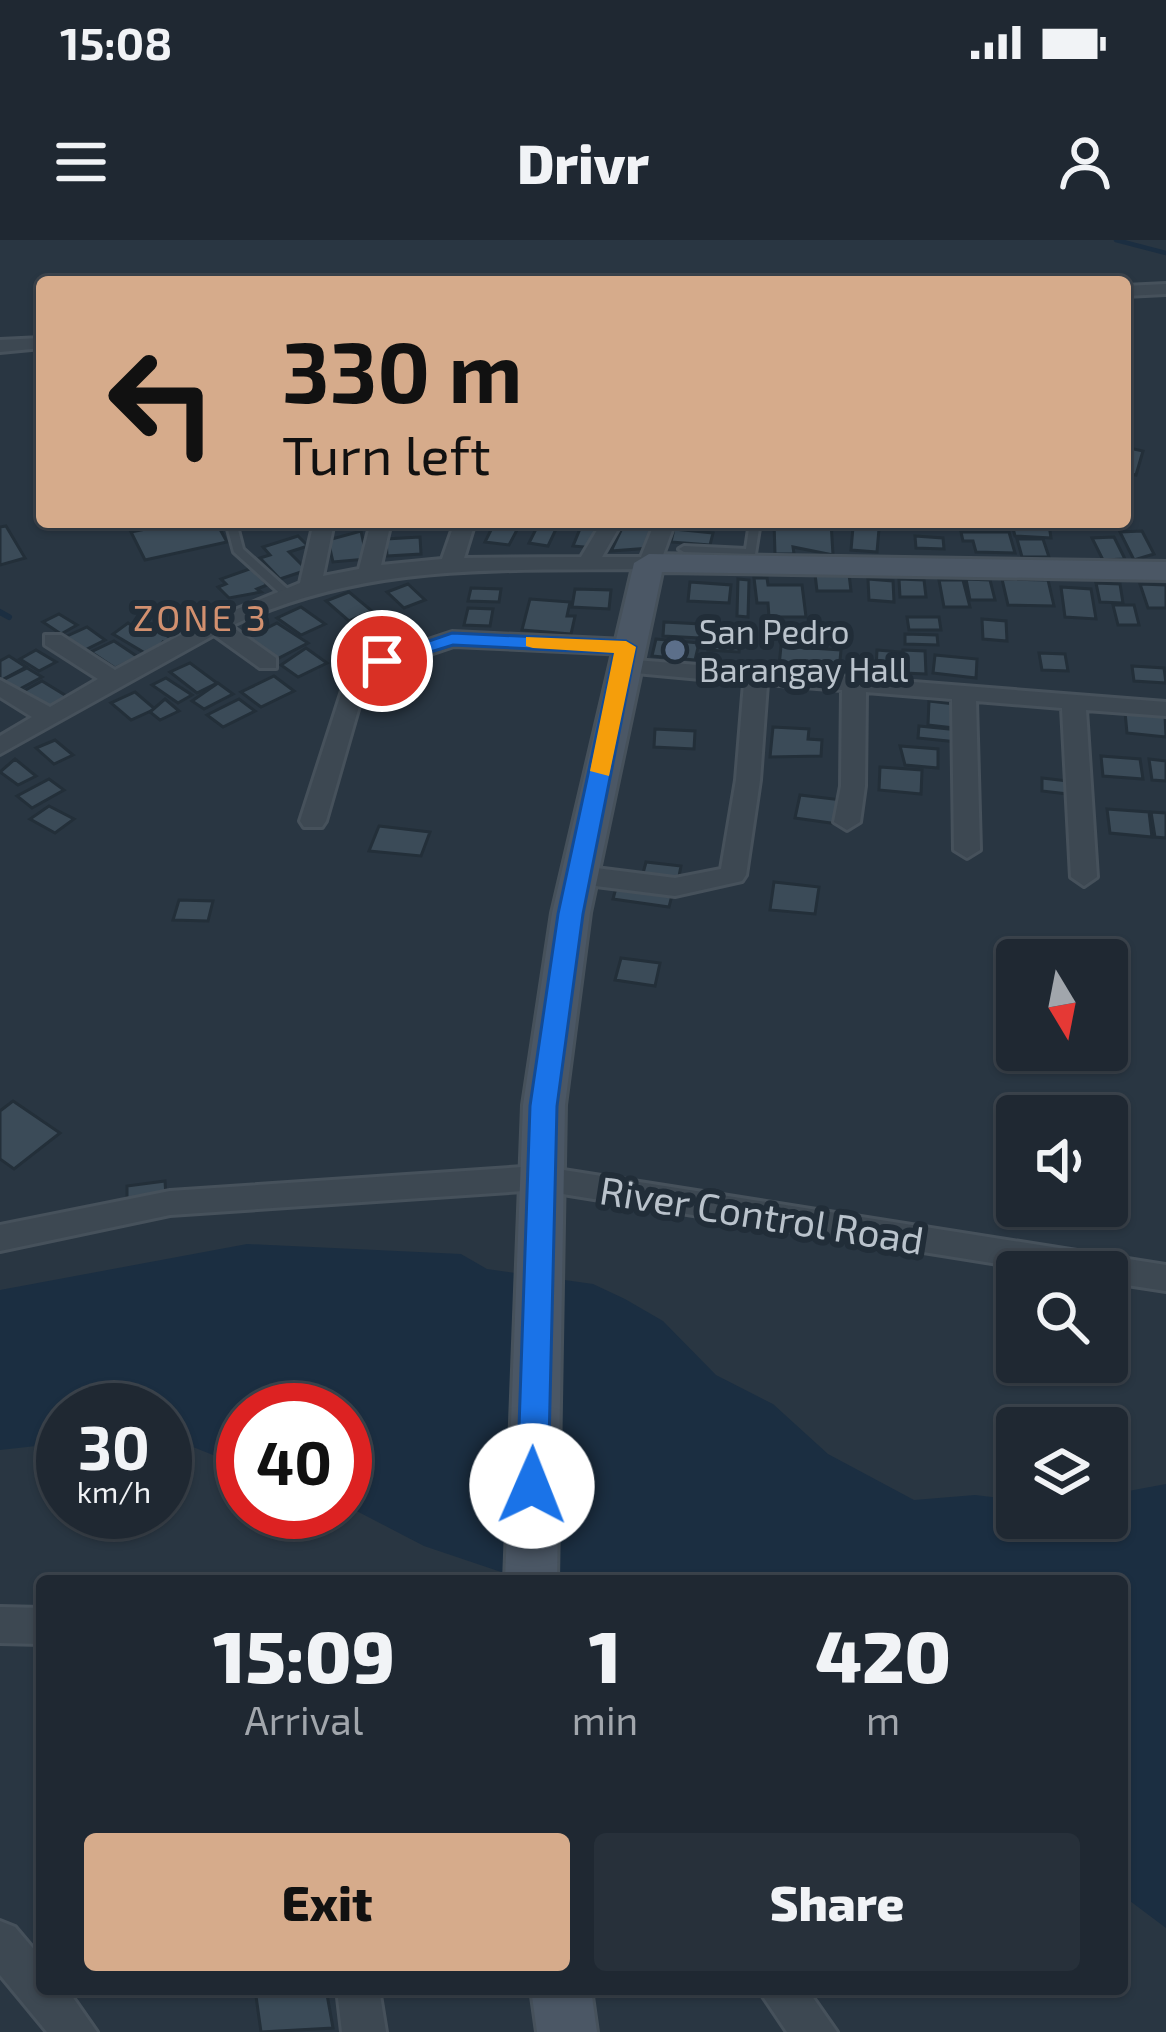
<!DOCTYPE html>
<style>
:root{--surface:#1f2832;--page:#27303a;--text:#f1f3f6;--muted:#a1a6ac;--line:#3c444d;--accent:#d6ab8b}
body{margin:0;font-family:"Exo 2",sans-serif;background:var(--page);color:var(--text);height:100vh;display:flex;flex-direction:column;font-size:45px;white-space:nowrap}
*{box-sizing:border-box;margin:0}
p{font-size:39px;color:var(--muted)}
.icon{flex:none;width:66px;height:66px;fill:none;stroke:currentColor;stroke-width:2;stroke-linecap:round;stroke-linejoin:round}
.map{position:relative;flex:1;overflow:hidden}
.panel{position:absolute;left:36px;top:1335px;width:1092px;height:420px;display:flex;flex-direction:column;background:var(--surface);border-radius:12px;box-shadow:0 3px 9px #0004,0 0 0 3px var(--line)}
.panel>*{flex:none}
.guide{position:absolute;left:36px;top:36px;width:1095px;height:252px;border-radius:12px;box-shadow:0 3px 9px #0004,0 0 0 3px var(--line);background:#d6ab8b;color:#111;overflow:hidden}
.needle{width:78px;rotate:170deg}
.buttons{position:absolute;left:996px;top:699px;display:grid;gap:24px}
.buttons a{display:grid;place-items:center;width:132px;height:132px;border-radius:12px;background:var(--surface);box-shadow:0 3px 9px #0004,0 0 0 3px var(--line);font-size:60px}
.speed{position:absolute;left:36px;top:1143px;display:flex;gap:24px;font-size:60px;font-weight:700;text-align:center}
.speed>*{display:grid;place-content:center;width:156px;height:156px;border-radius:50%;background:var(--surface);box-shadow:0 3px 9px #0004,0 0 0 3px var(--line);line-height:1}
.speed small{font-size:30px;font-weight:400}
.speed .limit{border:18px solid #d22;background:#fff;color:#111}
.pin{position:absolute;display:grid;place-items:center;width:102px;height:102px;color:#fff;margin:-51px;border:6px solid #fff;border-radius:50%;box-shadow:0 3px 12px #0007}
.me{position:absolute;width:132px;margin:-66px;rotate:1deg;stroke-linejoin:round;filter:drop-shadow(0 0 9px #0008)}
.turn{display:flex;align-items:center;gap:42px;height:252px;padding:0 48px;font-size:54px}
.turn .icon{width:156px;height:156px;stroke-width:2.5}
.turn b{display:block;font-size:84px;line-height:102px}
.eta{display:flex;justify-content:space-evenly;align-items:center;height:204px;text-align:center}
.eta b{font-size:72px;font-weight:800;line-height:84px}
.button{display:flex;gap:24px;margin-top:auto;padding:24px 48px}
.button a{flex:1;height:138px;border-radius:12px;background:var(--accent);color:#111;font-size:48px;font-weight:800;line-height:138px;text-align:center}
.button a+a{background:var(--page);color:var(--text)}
.status{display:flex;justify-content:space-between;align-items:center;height:84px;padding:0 60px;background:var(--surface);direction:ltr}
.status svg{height:33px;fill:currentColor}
header{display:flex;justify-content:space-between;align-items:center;height:156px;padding:0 48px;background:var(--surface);font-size:54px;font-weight:800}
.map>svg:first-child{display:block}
.water{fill:#1b2e41}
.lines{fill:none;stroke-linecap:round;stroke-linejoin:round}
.stream-far1{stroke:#1b2e41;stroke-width:4.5}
.stream{stroke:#1b2e41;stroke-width:6}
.building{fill:#3b4b58;stroke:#232f39;stroke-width:3}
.lane-casing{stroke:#46515b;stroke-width:6}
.street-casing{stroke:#46515b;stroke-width:6}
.secondary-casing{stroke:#46515b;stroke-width:6}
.lane{fill:#3d4852;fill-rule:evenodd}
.street{fill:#3d4852;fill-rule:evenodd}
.secondary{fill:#4b5765;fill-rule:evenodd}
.route{fill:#1a73e8;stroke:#114b97;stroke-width:3}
.slow{fill:#f59e0b}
.service-dot{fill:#5c6f8a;stroke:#212d38;stroke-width:4.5}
.labels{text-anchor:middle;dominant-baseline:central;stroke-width:12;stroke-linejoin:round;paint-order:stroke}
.far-poi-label{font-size:33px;fill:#bac3cc;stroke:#212d38;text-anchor:start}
.far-neighbourhood-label{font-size:36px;letter-spacing:3px;fill:#d2906f;stroke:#212d38}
.street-label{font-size:39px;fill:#bac3cc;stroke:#212d38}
</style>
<div class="status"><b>15:08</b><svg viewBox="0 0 49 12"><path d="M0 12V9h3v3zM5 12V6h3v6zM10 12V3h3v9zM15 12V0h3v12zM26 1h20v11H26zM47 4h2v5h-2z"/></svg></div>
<header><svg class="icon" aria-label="menu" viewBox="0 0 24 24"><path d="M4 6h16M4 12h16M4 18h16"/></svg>Drivr<svg class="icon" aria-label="person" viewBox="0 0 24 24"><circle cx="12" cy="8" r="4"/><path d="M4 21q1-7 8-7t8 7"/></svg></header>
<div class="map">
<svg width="1166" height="1792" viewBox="0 0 1166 1792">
<rect width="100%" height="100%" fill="#293642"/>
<path class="water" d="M247,1004l214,10 26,15 106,15 32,15 38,22 53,54 57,29 55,50 86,46 61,-5 42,5v18h90v-23l59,-11v444l-44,-33v-314h-594l-104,-35 -79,-41v-95h-102v57l-60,-24h-18v-33h-102v33l-63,7v-160z"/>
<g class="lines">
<path class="stream-far1" d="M1116,0l50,13"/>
<path class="stream" d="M0,372l9,5"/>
</g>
<g class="building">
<path d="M1125,207l18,4 -7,24 -11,-2z"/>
<path d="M180,282h36l11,20 -82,18 -14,-28z"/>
<path d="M625,282h35l-10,26 -39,3z"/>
<path d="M774,282h57l2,33 -40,-8 1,7h-19z"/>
<path d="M539,283l19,2 -10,21 -19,-3z"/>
<path d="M582,284l22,3 -9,21 -22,-2z"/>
<path d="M1012,284l37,1 2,13 -36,-2z"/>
<path d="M6,286l19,32 -25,7v-38z"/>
<path d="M493,286l24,4 -8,15 -24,-3z"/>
<path d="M853,287l26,2 -2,23 -26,-2z"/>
<path d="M674,289l39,4 -3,12 -39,-3z"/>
<path d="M361,291l6,28 -34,3 -5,-22z"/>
<path d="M1142,291l12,23 -20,6 -14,-28z"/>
<path d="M961,292h48l6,21 -39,-1 -3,-11h-10z"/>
<path d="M298,296l10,10 -19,6 18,18 -27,9 -20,-21 10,-3 -7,-8z"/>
<path d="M915,296l28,2 1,11 -28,-1z"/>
<path d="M420,297l1,17 -34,2 -1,-17z"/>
<path d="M1114,297l11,22 -22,1 -11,-22z"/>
<path d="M1017,299h26l6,18h-27z"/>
<path d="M255,327l12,18 -10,4 4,3 -32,6 -11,-11 8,-3 -5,-5z"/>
<path d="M815,334h34l2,17h-34z"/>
<path d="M754,338h13l1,7h34l4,32h-37l-1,-14h-11z"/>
<path d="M738,339l11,1 -1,37 -11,-1z"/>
<path d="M868,339l25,2 1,21 -25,-2z"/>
<path d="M899,339l25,1 2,17h-26z"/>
<path d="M966,339l24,1 5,20h-25z"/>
<path d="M1002,339l46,1 6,26 -46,-1z"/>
<path d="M939,340h24l7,27h-26z"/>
<path d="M690,342l41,3 -2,18 -41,-2z"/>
<path d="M1096,343l24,1 3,19 -23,-1z"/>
<path d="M408,344l17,16 -21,8 -17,-16z"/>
<path d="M1140,344l26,1v23h-18z"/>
<path d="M1061,347l30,2 5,30 -31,-2z"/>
<path d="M471,348l30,1 -2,13 -31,-1z"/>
<path d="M575,349l36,1 -2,19 -37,-2z"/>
<path d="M349,352l23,19 -23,10 -23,-20z"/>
<path d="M530,359l40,3 -3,14h8l-4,18 -49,-4z"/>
<path d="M1113,365h21l5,20h-21z"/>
<path d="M301,367l24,17 -24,11 -24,-17z"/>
<path d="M468,368l25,1 -3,17 -26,-1z"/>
<path d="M59,374l18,11 -16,9 -18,-12z"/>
<path d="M907,377h32l2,13h-32z"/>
<path d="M982,379l24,2 1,20 -24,-2z"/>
<path d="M142,381l37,22 -8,4 -8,-5 -13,14 -37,-22 15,-11 6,4z"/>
<path d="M664,382l37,2 -1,14 -37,-2z"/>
<path d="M277,383l31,20 -33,17 -30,-21z"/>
<path d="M87,387l18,13 -22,11 -18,-14z"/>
<path d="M905,394l32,1 1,10 -33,-1z"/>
<path d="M709,398l31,2 -1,12 -31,-2z"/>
<path d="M656,399l43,4 -4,17 -43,-4z"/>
<path d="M114,401l24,16 -23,11 -24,-16z"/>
<path d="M781,406l60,4 -2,21 -60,-5z"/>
<path d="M306,408l21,15 -29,14 -17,-12z"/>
<path d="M36,410l20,12 -17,9 -19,-12z"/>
<path d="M877,410l24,2 -1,20 -24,-2z"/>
<path d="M903,410l22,1 1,23 -22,-1z"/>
<path d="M1039,413l26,1 3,17 -26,-1z"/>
<path d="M935,415l42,4 -1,19 -43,-5z"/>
<path d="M9,416l17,11 -26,14v-20z"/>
<path d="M190,423l27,20 -20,10 -27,-21z"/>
<path d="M1132,426l32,2 2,15 -32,-2z"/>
<path d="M27,428l15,9 -26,14 -15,-10z"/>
<path d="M274,436l20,15 -33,16 -20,-15z"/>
<path d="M166,438l26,17 -14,8 -26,-18z"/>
<path d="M42,441l26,16 -21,11 -25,-16z"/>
<path d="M218,443l15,11 -29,15 -12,-8z"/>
<path d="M135,452l20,17 -24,11 -20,-17z"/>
<path d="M165,459l14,12 -19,9 -10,-8z"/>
<path d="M239,459l16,12 -32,16 -16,-12z"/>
<path d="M929,461l34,4v24l-35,-4z"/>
<path d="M1125,472l40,4 1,21 -39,-4z"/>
<path d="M919,486l40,4 -1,12 -40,-4z"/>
<path d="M773,487l36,2 -1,10 14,1 -1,16 -51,1z"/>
<path d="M655,489l40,2 -1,18 -40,-2z"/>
<path d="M55,500l18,15 -19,9 -18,-16z"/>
<path d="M900,506l38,3v19l-33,-3z"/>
<path d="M1101,516l39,3 3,20 -40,-3z"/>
<path d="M15,519l21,17 -18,9 -18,-13z"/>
<path d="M1149,519l17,2v20l-14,-1z"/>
<path d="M880,527l42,3 -1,24 -42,-4z"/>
<path d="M1042,538l26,3v13l-26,-3z"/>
<path d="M49,539l15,11 -32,18 -15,-12z"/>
<path d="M800,555l42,5 -4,24 -43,-6z"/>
<path d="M49,566l25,13 -19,14 -25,-14z"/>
<path d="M1107,569l42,3 3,25 -42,-4z"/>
<path d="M1151,572l15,1v25l-11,-1z"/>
<path d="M379,586l51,6 -9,24 -52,-5z"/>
<path d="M646,622l35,4 -3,15 -36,-4z"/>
<path d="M774,642l45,5 -4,27 -45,-4z"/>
<path d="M617,644l56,7 -4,16 -56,-8z"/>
<path d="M179,660l34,1 -5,20 -35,-1z"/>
<path d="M621,718l39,5 -5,23 -40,-6z"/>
<path d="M13,861l47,32 -46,36 -14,-10v-48z"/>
<path d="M165,941l1,16 -39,6v-17z"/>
<path d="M255,1749h71l7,39 -72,4z"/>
</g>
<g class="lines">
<defs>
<g id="lane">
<path d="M226,282h10l7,27 50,45v4h-8l-51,-46z"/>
<path d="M750,282h10l-5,32 -71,-2 -5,-3 5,-3 62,3z"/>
</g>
<g id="street">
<path d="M1166,44v10l-41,2v-10z"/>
<path d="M42,98v10l-42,4v-12z"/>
<path d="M314,282h20l-11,54 36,-7 12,-47h20l-10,43 61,-6 13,-37h20l-11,36 117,-1 21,-35h20l-20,35h39l14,-35h20l-15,41 -11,6c-149,2 -279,-8 -418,57l45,32v10h-16l-46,-33 -214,119v-18l32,-19 -32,-20v-17l50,27 48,-28 -53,-34v-10h16l54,35 86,-46 99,-41z"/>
<path d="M452,392l174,8 11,7 -11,7 -172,-8 -86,29 -42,146 -4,6h-18l-4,-6 50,-155z"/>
<path d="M622,419l544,43v14l-80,-6 11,167 -13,9 -13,-9 -9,-169 -86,-7 4,149 -13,8 -13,-8 -2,-151 -86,-7 -1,94 -5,36 -13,8 -13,-8 7,-36 1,-96 -75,-6 -7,96 -14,95 -4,6 -67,15 -95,-12 -13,-9 13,-9 95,12 46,-9 15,-89 8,-97 -130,-12v-10z"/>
<path d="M538,926l628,99v26l-59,-9v-10h-60l-509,-82 -368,25 -170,36v-26l170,-34z"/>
<path d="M0,1367l42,1v36l-42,-1z"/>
<path d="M0,1681l15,6 27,32v30h25l30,43h-50l-47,-57z"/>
<path d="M337,1749h42l7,43h-44z"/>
<path d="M758,1749h49l30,43h-50z"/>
</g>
<g id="secondary">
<path d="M649,314l517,8v18l-504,-8 -72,341 -25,192 -8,476h-52l18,-476 29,-192 82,-350z"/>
<path d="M531,1749h60l6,43h-60z"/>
</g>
</defs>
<use href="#lane" class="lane-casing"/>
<use href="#street" class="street-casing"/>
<use href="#secondary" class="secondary-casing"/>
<use href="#lane" class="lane"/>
<use href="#street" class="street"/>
<use href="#secondary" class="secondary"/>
</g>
<path class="route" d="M452,393l174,8 10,6 -53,267 -26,192 -9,380 -4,10 -12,4 -11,-4 -4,-10 13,-380 28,-192 56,-261 -161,-8 -71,22 -11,-6z"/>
<path class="slow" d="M526,397l100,4 10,6 -27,129 -19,-5 24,-118 -81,-5 -7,-2z"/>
<circle class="service-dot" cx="675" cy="410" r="12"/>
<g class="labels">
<g class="far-poi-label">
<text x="699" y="391">San Pedro<tspan x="699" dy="38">Barangay Hall</tspan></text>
</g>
<g class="far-neighbourhood-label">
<text x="201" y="376">ZONE 3</text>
</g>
<g class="street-label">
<text transform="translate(762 974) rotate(9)">River Control Road</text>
</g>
</g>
</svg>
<div class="buttons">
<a><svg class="needle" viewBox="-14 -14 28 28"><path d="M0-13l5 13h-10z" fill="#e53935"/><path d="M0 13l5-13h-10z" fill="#a1a6ac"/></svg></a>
<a><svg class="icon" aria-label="sound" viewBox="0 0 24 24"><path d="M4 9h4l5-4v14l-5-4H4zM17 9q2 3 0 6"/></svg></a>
<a><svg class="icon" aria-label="search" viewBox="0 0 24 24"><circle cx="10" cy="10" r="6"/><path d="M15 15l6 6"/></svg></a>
<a><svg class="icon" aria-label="layers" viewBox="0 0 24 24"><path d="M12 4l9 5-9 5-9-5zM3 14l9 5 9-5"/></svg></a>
</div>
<div class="speed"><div>30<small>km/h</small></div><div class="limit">40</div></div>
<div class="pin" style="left:382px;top:421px;background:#d93025"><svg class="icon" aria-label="arrive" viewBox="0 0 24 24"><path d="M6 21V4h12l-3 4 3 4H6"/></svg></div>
<svg class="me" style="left:532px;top:1246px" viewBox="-20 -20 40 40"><circle r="19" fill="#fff"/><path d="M0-13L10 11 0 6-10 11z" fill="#1a73e8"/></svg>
<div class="guide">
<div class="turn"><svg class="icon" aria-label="left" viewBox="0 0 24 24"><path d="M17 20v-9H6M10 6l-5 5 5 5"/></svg><div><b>330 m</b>Turn left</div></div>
</div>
<section class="panel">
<div class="eta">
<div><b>15:09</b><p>Arrival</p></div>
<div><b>1</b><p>min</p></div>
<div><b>420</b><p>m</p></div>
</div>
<div class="button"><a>Exit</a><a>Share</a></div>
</section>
</div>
